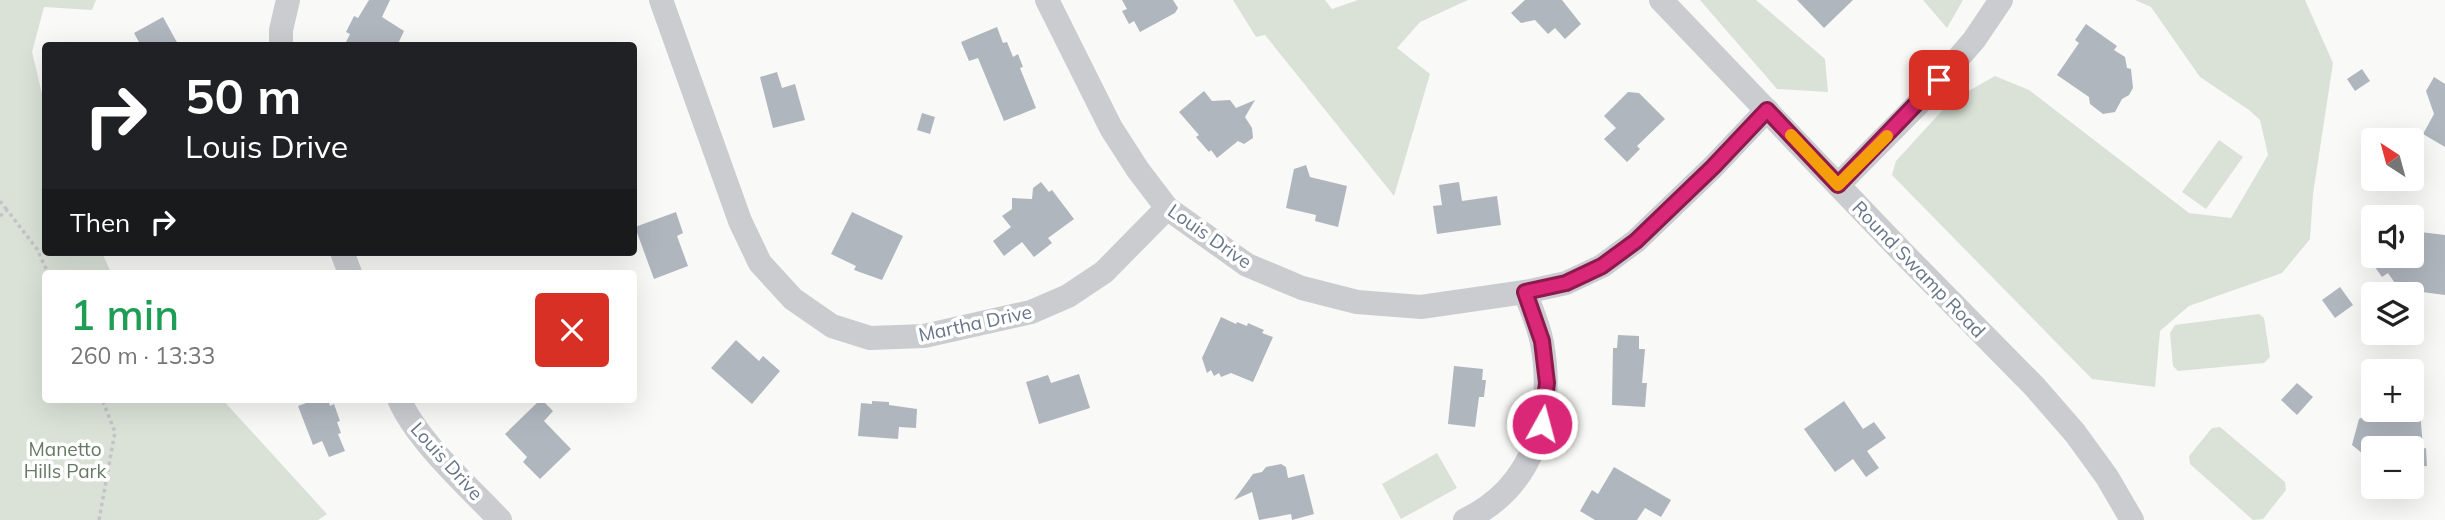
<!DOCTYPE html>
<meta charset="utf-8">
<style>
:root{--surface:#fff;--page:#f2f2f2;--text:#222;--muted:#767676}
body{margin:0;font-family:Mulish,sans-serif;background:var(--page);color:var(--text);height:100vh;display:flex;flex-direction:column;font-size:26px;white-space:nowrap}
*{box-sizing:border-box;margin:0}
p{font-size:23px;color:var(--muted)}
.icon{flex:none;width:38px;height:38px;fill:none;stroke:currentColor;stroke-width:2;stroke-linecap:round;stroke-linejoin:round}
.map{position:relative;flex:1;overflow:hidden}
.details{position:absolute;left:42px;top:270px;width:595px;height:133px;display:flex;flex-direction:column;background:var(--surface);border-radius:7px;box-shadow:0 7px 28px #0002}
.details>*{flex:none}
.guide{position:absolute;left:42px;top:42px;width:595px;height:214px;border-radius:7px;box-shadow:0 7px 28px #0002;background:#202124;color:#fff;overflow:hidden}
.needle{width:46px;rotate:324deg}
.controls{position:absolute;left:2361px;top:128px;display:grid;gap:14px}
.controls a{display:grid;place-items:center;width:63px;height:63px;border-radius:7px;background:var(--surface);box-shadow:0 7px 28px #0002;font-size:35px}
.pin{position:absolute;display:grid;place-items:center;width:60px;height:60px;color:#fff;margin:-30px;border-radius:14px;box-shadow:0 4px 10px #0006}
.me{position:absolute;width:77px;margin:-38px;rotate:7deg;stroke-linejoin:round;filter:drop-shadow(0 0 5px #0008)}
.turn{display:flex;align-items:center;gap:24px;height:147px;padding:0 28px;font-size:32px}
.turn .icon{width:91px;height:91px;stroke-width:2.5}
.turn b{display:block;font-size:49px;line-height:60px}
.then{display:flex;align-items:center;height:66px;padding:0 28px;background:#0003;gap:14px;font-size:26px}
.round{display:grid;place-items:center;flex:none;width:74px;height:74px;border-radius:7px;background:var(--page)}
.head{display:flex;align-items:center;justify-content:space-between;height:119px;padding:0 28px}
h1{font-size:42px;font-weight:600;line-height:52px;color:#1e9e55}
.map>svg:first-child{display:block}
.green{fill:#dae2d8}
.building{fill:#b0b6be}
.lines{fill:none;stroke-linecap:round;stroke-linejoin:round}
.path{stroke:#c3c4c7;stroke-width:3.5;stroke-dasharray:3.5 3.5;stroke-linecap:butt}
.minor{stroke:#caccd0;stroke-width:24}
.route-casing{stroke:#8e194d;stroke-width:18}
.route{stroke:#db2777;stroke-width:12}
.slow{stroke:#f59e0b;stroke-width:12}
.labels{text-anchor:middle;dominant-baseline:central;stroke-width:7;stroke-linejoin:round;paint-order:stroke}
.street-label{font-size:19px;fill:#687689;stroke:#fff}
.park-label{font-size:19px;fill:#657a63;stroke:#fff}
</style>
<div class="map">
<svg width="2445" height="520" viewBox="0 0 2445 520">
<rect width="100%" height="100%" fill="#f9f9f7"/>
<g class="green">
<path d="M0,0h96l-4,10 -48,-3 -12,45 13,54 1,146h56l9,21h-65v126h176l105,115 -9,6h-318z"/>
<path d="M1233,0h92l7,9 26,-9h110l-48,22 -23,26 33,26 -36,122 -129,-161 -9,2z"/>
<path d="M1700,0h56l69,59 3,33 -51,-3z"/>
<path d="M1923,0h40l-16,28z"/>
<path d="M2135,0h170l28,63 -20,131 -3,45 -28,34 -93,33 -29,25 -5,56 -63,-8 -200,-204 4,-14 55,-60 44,-25 34,14 160,123 42,5 37,-63 -8,-35 -11,-10 -49,-33 -49,-70z"/>
<path d="M2219,140l24,17 -37,52 -24,-17z"/>
<path d="M2259,314l5,4 6,39 -6,6 -86,8 -5,-5 -3,-33 5,-8z"/>
<path d="M2220,427l65,55 1,8 -23,29 -10,1 -63,-56 -1,-8 23,-28z"/>
<path d="M1437,453l20,35 -56,31 -19,-35z"/>
</g>
<g class="building">
<path d="M369,0h21l-8,17 22,14 -7,15h-53l6,-12 -4,-2 8,-16 4,2z"/>
<path d="M1122,0h51l5,8 -3,5 -35,19 -6,-11 -5,3 -7,-13 5,-2z"/>
<path d="M1525,0h37l19,24 -16,15 -10,-11 -7,6 -13,-14 -14,3 -10,-10z"/>
<path d="M1797,0h56l-29,28z"/>
<path d="M163,17l16,29h-38l-7,-13z"/>
<path d="M2086,24l31,22 -3,4 11,7 2,11 4,1 2,19 -4,7 -7,4 -7,13 -12,2 -13,-10 -1,-7 -32,-22 22,-32 -4,-3z"/>
<path d="M997,27l6,16 4,-1 6,15 5,-3 5,13 -3,1 16,40 -32,13 -26,-63 -9,3 -8,-19z"/>
<path d="M2362,69l8,12 -15,10 -8,-12z"/>
<path d="M777,72l5,16 13,-4 10,36 -32,8 -13,-51z"/>
<path d="M2434,77l11,7v63l-22,-13 11,-20 -8,-23z"/>
<path d="M1204,91l8,10 18,-1 6,8 19,-8 -10,17 7,11 1,10 -9,6 -6,-3 -21,17 -6,-8 -2,2 -13,-15 3,-2 -20,-23z"/>
<path d="M1628,92l11,1 26,26 -28,27 3,3 -13,13 -23,-23 12,-11 -12,-12z"/>
<path d="M922,113l13,4 -5,17 -13,-4z"/>
<path d="M1306,165l4,12 37,9 -9,41 -23,-6 1,-6 -30,-7 8,-39z"/>
<path d="M1041,182l8,10 3,-2 22,29 -26,19 4,5 -18,14 -12,-15 -18,14 -11,-15 18,-14 -9,-11 10,-7v-11l20,1 1,-11z"/>
<path d="M1459,182l3,19 35,-5 4,29 -64,9 -4,-28 9,-1 -3,-20z"/>
<path d="M676,212l7,21 -6,3 11,30 -34,13 -19,-52z"/>
<path d="M852,212l51,24 -21,44 -28,-10 2,-4 -25,-12z"/>
<path d="M2412,231l33,4v60l-46,-6 -11,-16 -6,4 -15,-21h45z"/>
<path d="M2340,287l13,18 -18,13 -13,-18z"/>
<path d="M1221,317l15,7 1,-2 10,4 1,-3 16,7 -2,3 11,4 -20,45 -22,-9 -10,4 -2,-4 -5,3 -3,-6 -4,3 -5,-15z"/>
<path d="M1618,335l21,1v13h6l-3,34h5l-2,24 -33,-2 1,-57h4z"/>
<path d="M736,340l23,21 4,-5 17,15 -28,33 -41,-36z"/>
<path d="M1454,366l29,3 -1,11h4l-2,17h-5l-4,30 -27,-3z"/>
<path d="M1079,374l11,34 -51,16 -13,-42 22,-7 3,8z"/>
<path d="M2297,383l16,14 -16,18 -16,-15z"/>
<path d="M317,399h11l2,7 4,-2 6,17 -3,1 4,11 -3,1 7,17 -16,6 -7,-16 -9,4 -15,-39z"/>
<path d="M541,399l12,12 -9,10 27,28 -31,30 -17,-17 4,-5 -22,-23z"/>
<path d="M872,401l17,1v3l28,4 -1,19 -17,-1 -1,12 -40,-3 3,-33 11,1z"/>
<path d="M1844,401l19,28 11,-7 12,16 -19,13 12,17 -13,9 -13,-18 -18,13 -31,-43z"/>
<path d="M2403,410h17l3,38h-50v14l-21,-17 7,-26 6,-3 7,5 7,-8 24,-2z"/>
<path d="M2426,448l1,18 -15,1v-16z"/>
<path d="M1281,464l5,3 2,11 16,-4 10,40 -22,6 -1,-6 -32,6 -7,-28 -18,8 19,-26 9,-2 4,-5z"/>
<path d="M1614,467l57,33 -10,17 -16,-9 -8,12h-42l-15,-9 12,-21 6,4z"/>
</g>
<g class="lines">
<g class="path">
<path d="M0,201l7,9"/>
<path d="M0,216l7,-6 30,39 11,24"/>
<path d="M99,520l16,-88 -13,-33"/>
</g>
<g class="minor">
<path d="M661,0l79,221 20,42 33,36 39,27 38,12 54,-2 107,-24 37,-16 36,-24 63,-64"/>
<path d="M1047,0l64,128 27,42 29,38 80,57 55,23 55,14 64,5 104,-15 41,-9 36,-17 34,-25 77,-74 54,-57"/>
<path d="M1661,0l242,253 131,133 41,47 32,44 25,43"/>
<path d="M281,46v-16l7,-30"/>
<path d="M1838,185l84,-85 52,-60 27,-40"/>
<path d="M342,252l8,21"/>
<path d="M399,399c18,42 69,87 101,121"/>
<path d="M1465,520c69,-33 90,-105 77,-177 -3,-17 -11,-34 -17,-51"/>
</g>
</g>
<g class="lines">
<defs>
<path id="route" d="M1542,424l5,-41 -5,-42 -17,-49 41,-9 36,-17 34,-25 77,-74 54,-57 71,75 101,-105"/>
</defs>
<use href="#route" class="route-casing"/>
<use href="#route" class="route"/>
<path class="slow" d="M1791,135l47,50 49,-49"/>
</g>
<g class="labels">
<g class="street-label">
<text transform="translate(1210 236) rotate(35)">Louis Drive</text>
<text transform="translate(1919 269) rotate(46)">Round Swamp Road</text>
<text transform="translate(975 323) rotate(-12)">Martha Drive</text>
<text transform="translate(447 461) rotate(48)">Louis Drive</text>
</g>
<g class="park-label">
<text x="65" y="449">Manetto<tspan x="65" dy="22">Hills Park</tspan></text>
</g>
</g>
</svg>
<div class="controls">
<a><svg class="needle" viewBox="-14 -14 28 28"><path d="M0-13l5 13h-10z" fill="#e53935"/><path d="M0 13l5-13h-10z" fill="#767676"/></svg></a>
<a><svg class="icon" aria-label="sound" viewBox="0 0 24 24"><path d="M4 9h4l5-4v14l-5-4H4zM17 9q2 3 0 6"/></svg></a>
<a><svg class="icon" aria-label="layers" viewBox="0 0 24 24"><path d="M12 4l9 5-9 5-9-5zM3 14l9 5 9-5"/></svg></a>
<a>+</a>
<a>−</a>
</div>
<div class="pin" style="left:1939px;top:80px;background:#d93025"><svg class="icon" aria-label="arrive" viewBox="0 0 24 24"><path d="M6 21V4h12l-3 4 3 4H6"/></svg></div>
<svg class="me" style="left:1542px;top:424px" viewBox="-20 -20 40 40"><circle r="17" fill="#db2777" stroke="#fff" stroke-width="3"/><path d="M0-11L8 9 0 5-8 9z" fill="#fff"/></svg>
<div class="guide">
<div class="turn"><svg class="icon" aria-label="right" viewBox="0 0 24 24"><path d="M7 20v-9h11M14 6l5 5-5 5"/></svg><div><b>50 m</b>Louis Drive</div></div>
<div class="then">Then<svg class="icon" aria-label="right" viewBox="0 0 24 24"><path d="M7 20v-9h11M14 6l5 5-5 5"/></svg></div>
</div>
<section class="details">
<div class="head"><div><h1>1 min</h1><p>260 m · 13:33</p></div><a class="round" style="background:#d93025;color:#fff"><svg class="icon" aria-label="close" viewBox="0 0 24 24"><path d="M6 6l12 12M18 6L6 18"/></svg></a></div>
</section>
</div>
